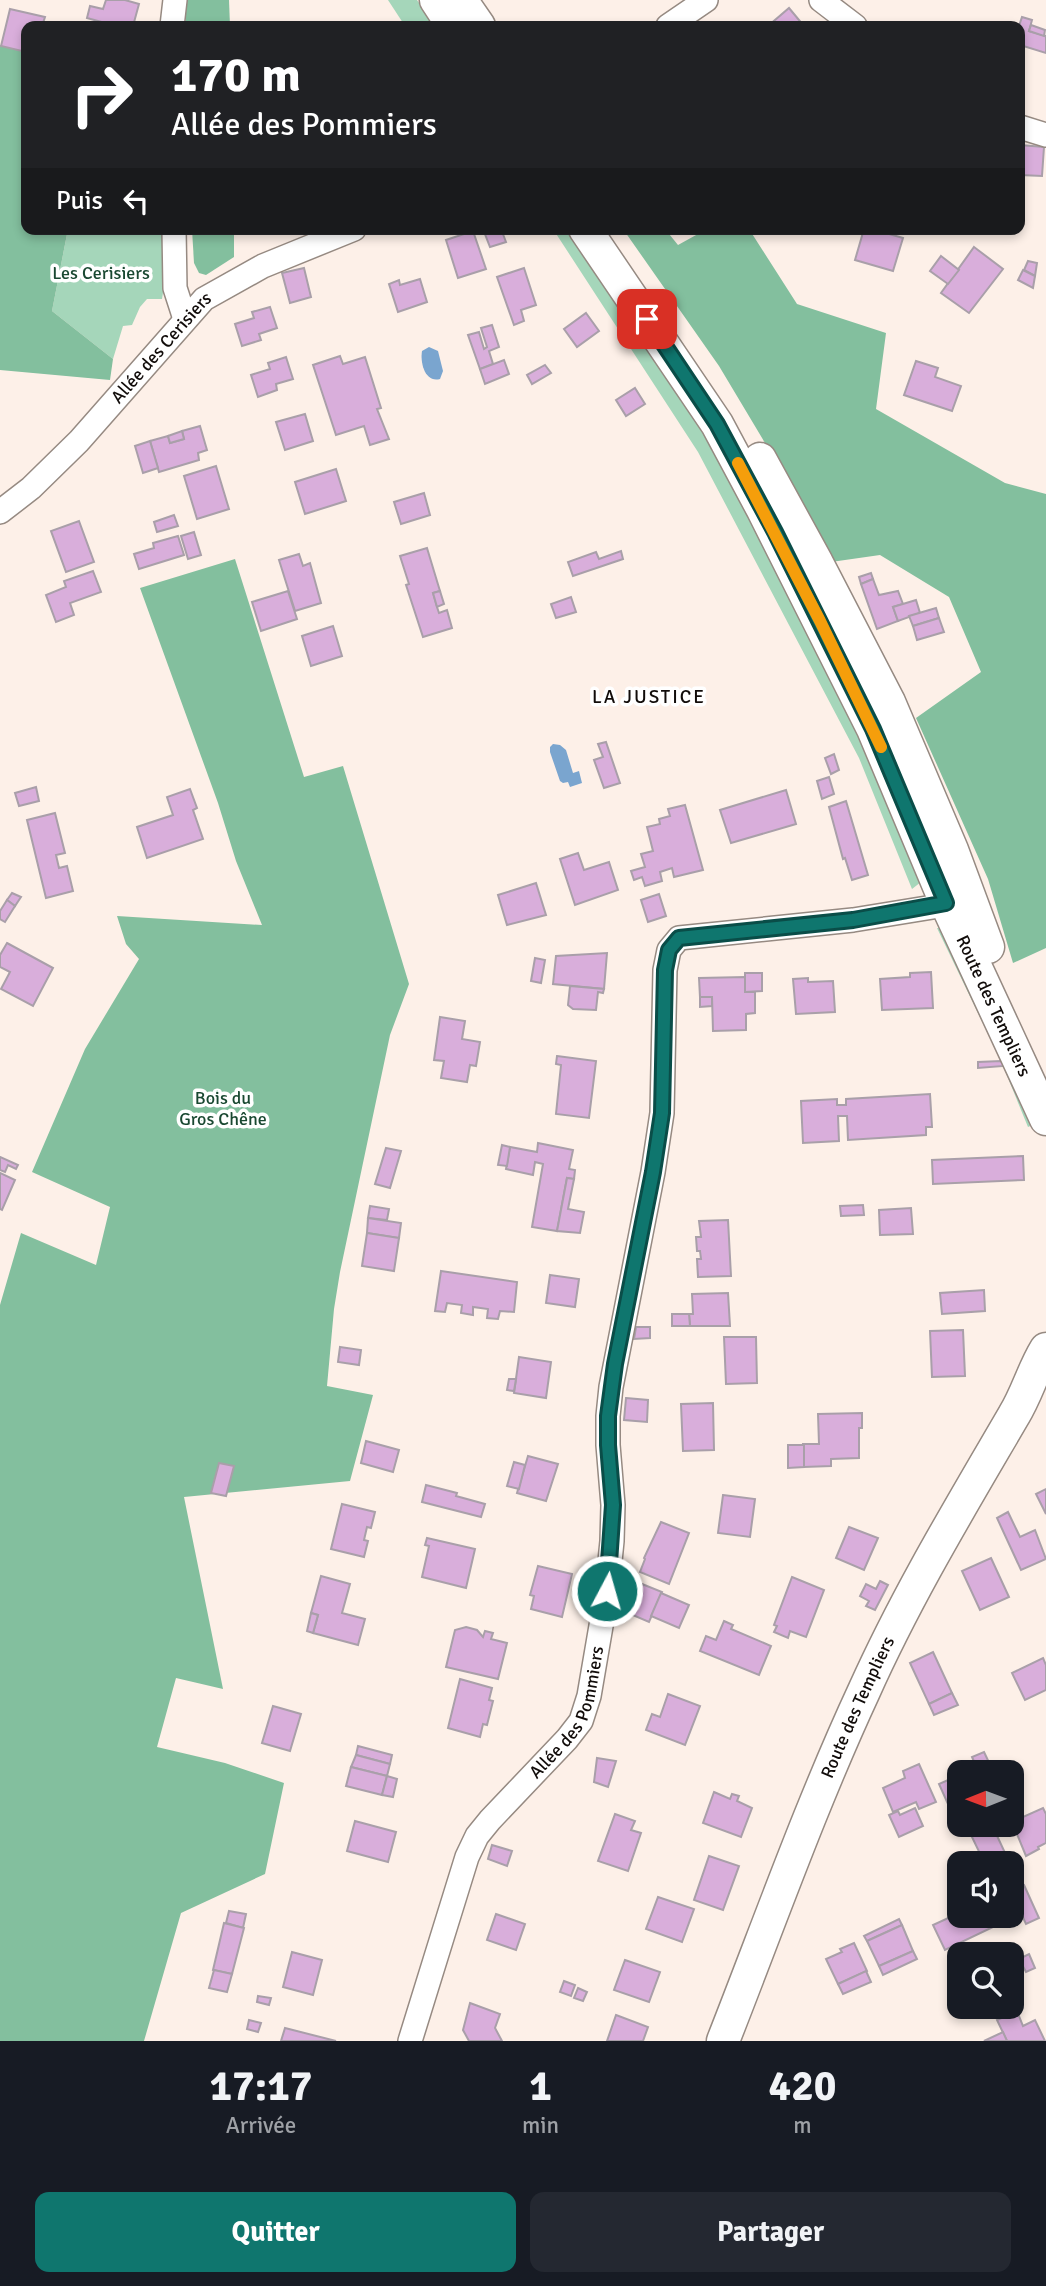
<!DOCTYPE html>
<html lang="fr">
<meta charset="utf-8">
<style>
:root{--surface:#171b24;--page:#242831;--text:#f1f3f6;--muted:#9ea1a6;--accent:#0f766e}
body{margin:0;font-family:Signika,sans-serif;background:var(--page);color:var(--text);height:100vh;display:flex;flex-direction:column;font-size:26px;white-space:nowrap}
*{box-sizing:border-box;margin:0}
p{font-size:23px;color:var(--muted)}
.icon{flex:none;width:38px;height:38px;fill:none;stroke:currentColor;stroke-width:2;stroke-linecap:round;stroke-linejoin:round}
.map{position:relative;height:2041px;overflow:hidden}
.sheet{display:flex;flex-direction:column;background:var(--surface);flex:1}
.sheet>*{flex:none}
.guide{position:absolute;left:21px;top:21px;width:1004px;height:214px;border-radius:14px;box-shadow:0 4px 10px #0003;background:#202124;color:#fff;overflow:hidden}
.needle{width:46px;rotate:269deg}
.controls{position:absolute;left:947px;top:1760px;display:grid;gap:14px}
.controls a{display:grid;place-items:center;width:77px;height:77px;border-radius:14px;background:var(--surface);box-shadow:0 4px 10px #0003;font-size:35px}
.pin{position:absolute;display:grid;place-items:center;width:60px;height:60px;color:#fff;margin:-30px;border-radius:14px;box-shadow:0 4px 10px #0006}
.me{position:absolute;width:77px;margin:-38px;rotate:6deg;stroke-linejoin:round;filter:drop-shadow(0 0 5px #0008)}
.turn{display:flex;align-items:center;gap:24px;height:147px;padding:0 35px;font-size:32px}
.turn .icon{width:91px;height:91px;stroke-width:2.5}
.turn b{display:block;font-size:49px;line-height:60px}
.then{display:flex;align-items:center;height:66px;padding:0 35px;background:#0003;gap:14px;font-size:26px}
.eta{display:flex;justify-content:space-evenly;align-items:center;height:119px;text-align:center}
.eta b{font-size:42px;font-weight:800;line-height:49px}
.button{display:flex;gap:14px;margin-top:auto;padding:14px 35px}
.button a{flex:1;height:80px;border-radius:14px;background:var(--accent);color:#fff;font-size:28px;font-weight:800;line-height:80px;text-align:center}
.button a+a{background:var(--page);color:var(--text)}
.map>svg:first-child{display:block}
.green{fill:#a5d6ba}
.forest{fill:#83bf9e}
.water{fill:#7aa5cf}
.building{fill:#d9aedb;stroke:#a99fa9;stroke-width:2}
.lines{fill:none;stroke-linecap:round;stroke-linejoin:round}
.minor-casing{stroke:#968a82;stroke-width:26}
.secondary-casing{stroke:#968a82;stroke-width:35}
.minor{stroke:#fff;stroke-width:23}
.secondary{stroke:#fff;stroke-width:32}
.route-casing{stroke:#0a4d48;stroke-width:18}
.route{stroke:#0f766e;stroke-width:12}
.slow{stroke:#f59e0b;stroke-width:12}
.labels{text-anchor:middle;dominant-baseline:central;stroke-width:7;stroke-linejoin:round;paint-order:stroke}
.park-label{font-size:18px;fill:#194831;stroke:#fff}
.street-label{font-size:18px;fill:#110c0a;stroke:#fff}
.neighbourhood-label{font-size:19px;letter-spacing:2px;fill:#110c0a;stroke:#fff}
</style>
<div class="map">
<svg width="1046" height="2041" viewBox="0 0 1046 2041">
<rect width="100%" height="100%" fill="#fdf0e8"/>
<g class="green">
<path d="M388,0h29l18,26h-30z"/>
<path d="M68,229h99v39l-5,31h-15l-7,8 -8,18 -9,1 -10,33 -61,-48z"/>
<path d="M553,229h13l87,122 49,77 138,260 81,194 -9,7 -53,-131 -161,-306z"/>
<path d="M937,928l10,1 88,195 -7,3 -27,-66z"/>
</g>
<g class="forest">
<path d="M187,0h42l1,26h-45z"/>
<path d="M0,45l26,7v177h42l-16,82 61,48 -3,21 -110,-10z"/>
<path d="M192,229h42v28l-28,18 -7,-2 -5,-10z"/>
<path d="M623,229h42l13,16 29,-16h42l48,75 89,29 -10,76 129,74 41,11v454l-33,15 -25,-84 -72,-161 65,-46 -32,-75 -69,-42 -49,7 -26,-52 -86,-144z"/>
<path d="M235,559l69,218 39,-11 66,218 -19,51 -50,237 -6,37 -7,77 46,9 -23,86 -166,16 39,192 -47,-11 -19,69 68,16 59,20 -19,91 -84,39 -37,128h-144v-736l21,-72 75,32 14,-58 -78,-35 53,-123 54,-90 -13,-15 -9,-28 145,9 -26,-64 -18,-58 -78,-215z"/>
</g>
<g class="water">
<path d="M429,347l9,4 5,20 -3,8c-15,4 -20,-16 -18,-28z"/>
<path d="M553,744l7,1 6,5 7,23 6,-2 3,12 -12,4 -2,-5 -5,1 -3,-2 -10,-29v-5z"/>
</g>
<g class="building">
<path d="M106,0h19l14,4 -6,22h-17l-29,-8 3,-12 13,3z"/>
<path d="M789,8l15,18h-36z"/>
<path d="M10,9l35,8 -3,9h-16v26l-25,-6z"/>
<path d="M1022,17l10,3 -3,11 17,5v17l-26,-8 -1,-19z"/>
<path d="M1031,25l14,5 -1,6 -15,-5z"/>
<path d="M1020,145l24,2 -2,29 -22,-1z"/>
<path d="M483,229h18l5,13 -16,5z"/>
<path d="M864,229h8l31,9 -10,33 -38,-11z"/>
<path d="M473,231l13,38 -28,9 -12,-38z"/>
<path d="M974,247l29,22 -34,44 -28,-20z"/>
<path d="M941,256l18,14 -11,14 -18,-13z"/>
<path d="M1028,261l9,2 -2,13 -11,-6z"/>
<path d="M304,268l7,29 -21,6 -8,-30z"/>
<path d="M524,268l12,37 -15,5 3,11 -10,4 -17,-48z"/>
<path d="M1023,270l12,6 -2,12 -15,-8z"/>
<path d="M420,279l7,23 -29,10 -9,-28 10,-4 1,5z"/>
<path d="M270,307l7,21 -18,6 2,6 -19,6 -7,-22 19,-6 -2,-6z"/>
<path d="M586,313l13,18 -22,16 -13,-18z"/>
<path d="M492,325l7,22 -10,4 4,13 -13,5 -12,-34 11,-3 5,17 3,-2 -6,-19z"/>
<path d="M340,356l3,8 22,-7 16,51 -4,1 12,30 -19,6 -6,-19 -28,9 -23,-70z"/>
<path d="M286,357l7,22 -17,5 1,6 -19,7 -7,-22 19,-6 -2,-6z"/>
<path d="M504,360l5,14 -24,10 -5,-15z"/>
<path d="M916,361l22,7 -3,9 26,9 -9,25 -48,-16z"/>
<path d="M545,365l6,8 -19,11 -5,-9z"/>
<path d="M635,388l10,16 -19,12 -10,-16z"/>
<path d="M305,414l8,27 -28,9 -9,-28z"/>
<path d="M200,426l7,24 -9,3 1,7 -40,12 -9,-31 18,-5 2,7 14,-4 -2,-8z"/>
<path d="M182,431l2,8 -14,4 -2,-7z"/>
<path d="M150,441l8,27 -15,5 -8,-27z"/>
<path d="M216,466l13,43 -32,10 -13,-43z"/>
<path d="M336,469l10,32 -41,13 -10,-32z"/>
<path d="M424,493l6,22 -29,9 -7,-22z"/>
<path d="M174,515l4,11 -21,6 -3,-10z"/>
<path d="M79,521l15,41 -28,10 -15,-41z"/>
<path d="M194,532l7,23 -13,4 -7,-23z"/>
<path d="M178,536l6,19 -45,14 -5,-15 20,-6 -1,-5z"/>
<path d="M427,548l13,43 -7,2 4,14 2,6 8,-3 5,18 -29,9 -17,-52 3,-1 -9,-28z"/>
<path d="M621,551l2,8 -50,17 -5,-14 28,-10 3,7z"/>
<path d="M299,554l4,12 7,-3 11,40 -26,8 -16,-51z"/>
<path d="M93,571l8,21 -31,11 4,12 -18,7 -10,-27 20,-8 -2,-6z"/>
<path d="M871,573l2,6 -12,5 -2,-7z"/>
<path d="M873,579l6,16 19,-4 5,13 -10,3 5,14 -21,8 -16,-45z"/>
<path d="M288,591l9,28 -36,12 -9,-29z"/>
<path d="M440,591l4,13 -7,3 -4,-14z"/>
<path d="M571,597l5,15 -20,6 -5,-14z"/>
<path d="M916,600l4,13 -22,8 -5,-14z"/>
<path d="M936,608l3,10 -26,8 -4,-10z"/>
<path d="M939,618l5,14 -27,8 -4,-14z"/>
<path d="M333,626l9,30 -31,10 -9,-30z"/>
<path d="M606,742l14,41 -16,5 -10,-28 9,-3 -5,-13z"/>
<path d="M834,754l5,16 -8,4 -6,-16z"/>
<path d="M829,777l5,17 -12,5 -5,-18z"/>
<path d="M36,787l3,14 -20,5 -4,-13z"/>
<path d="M190,789l7,19 -4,2 10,29 -56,19 -10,-31 36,-12 -6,-18z"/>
<path d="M786,790l10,34 -65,19 -11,-33z"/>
<path d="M846,801l22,74 -16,5 -7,-22 -2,1 -14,-52z"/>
<path d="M685,805l18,65 -29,7 -2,-9 -12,4 2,9 -17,5 -3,-9 -8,3 -3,-9 14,-4 -4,-13 12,-3 -6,-24 13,-3 -1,-5 11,-3 -2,-7z"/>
<path d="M55,813l10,40 -9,2 3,13 8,-2 6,25 -27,7 -19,-78z"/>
<path d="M578,853l6,17 25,-8 9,28 -43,15 -15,-46z"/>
<path d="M536,883l10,32 -39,10 -9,-30z"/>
<path d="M12,893l9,4 -6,9 -8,-6z"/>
<path d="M659,894l7,22 -18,6 -7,-22z"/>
<path d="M7,900l8,6 -10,16 -5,-3v-8z"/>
<path d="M7,943l46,25 -20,38 -32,-17 9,-17 -10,-5v-12z"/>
<path d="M607,953l-3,36 -51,-5 3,-28z"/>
<path d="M535,958l10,2 -4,23 -10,-2z"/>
<path d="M931,972l2,36 -51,2 -2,-31 30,-2v-4z"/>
<path d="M745,973h17v18l-17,1z"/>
<path d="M745,977v15h10v21l-9,1v16l-33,1 -1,-34h-12l-1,-19z"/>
<path d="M808,978v4l25,-1 2,31 -39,2 -3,-35z"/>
<path d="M570,986l34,3 -1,4 -5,-1 -2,18 -23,-1 -5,-4z"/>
<path d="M700,997h12v9l-12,1z"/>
<path d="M440,1017l25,4 -3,18 18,3 -4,24 -6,-1 -3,17 -26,-4 3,-17 -10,-1z"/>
<path d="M557,1056l39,5 -7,57 -33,-4 5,-49 -5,-1z"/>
<path d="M1001,1061l3,5 -26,2v-6z"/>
<path d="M930,1094l2,33h-6v8l-78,5 -1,-24h-9l1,25 -36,2 -2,-42 36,-2v6h9v-6z"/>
<path d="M538,1143l35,7 -4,19 6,1 -1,9 -7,-1 -10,53 -25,-4 11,-63 -8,-2 -2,13 -27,-6 4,-22 27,5z"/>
<path d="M502,1145l8,2 -3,19 -9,-1z"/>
<path d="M386,1148l15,3 -11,37 -15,-4z"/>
<path d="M1023,1156l1,24 -91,4 -1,-24z"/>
<path d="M0,1157l18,8 -2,4 -8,-4 -3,7 -5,-2z"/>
<path d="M0,1173l15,7 -13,30 -2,-1z"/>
<path d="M567,1178l7,1 -6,30 16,3 -4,21 -23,-2z"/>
<path d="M863,1205l1,10 -23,1 -1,-10z"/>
<path d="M370,1206l19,3 -2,11 -19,-2z"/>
<path d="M911,1208l2,26 -33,1 -1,-25z"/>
<path d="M368,1218l33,5 -2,15 -32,-5z"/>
<path d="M728,1220l3,56 -33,1 -1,-18h4l-1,-8h-3l-1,-14h5l-2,-16z"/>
<path d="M367,1233l32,5 -5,33 -32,-5z"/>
<path d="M441,1271l76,11 -3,30 -14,-1 -2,8 -11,-1 1,-9 -15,-2v8l-12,-2 1,-8 -15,-2 -2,9 -10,-1z"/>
<path d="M550,1275l29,4 -4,28 -29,-4z"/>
<path d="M984,1290l1,21 -43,3 -2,-21z"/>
<path d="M728,1293l2,33h-40l-1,-12h4l-1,-20z"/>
<path d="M672,1314h17l1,12h-18z"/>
<path d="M636,1327h14v11l-16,1z"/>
<path d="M963,1330l2,46 -33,1 -2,-46z"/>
<path d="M724,1337h32l1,46 -31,1z"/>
<path d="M340,1347l21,3 -2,15 -21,-3z"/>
<path d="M519,1357l32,5 -5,36 -32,-5z"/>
<path d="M509,1379h7l-2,12 -7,-1z"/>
<path d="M626,1398l22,2 -1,22 -23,-2z"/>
<path d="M713,1403l1,47 -31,1 -2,-47z"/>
<path d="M862,1413v15h-3v30l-28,1v7l-27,1 -1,-23h16l-1,-30z"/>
<path d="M366,1441l33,9 -6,22 -32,-9z"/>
<path d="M788,1445h16v22l-16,1z"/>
<path d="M528,1456l30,8 -12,37 -29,-8z"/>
<path d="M514,1462l11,3 -6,24 -12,-3z"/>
<path d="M219,1463l15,3 -8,30 -15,-3z"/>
<path d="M426,1485l31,8 -1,3 29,8 -4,13 -59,-15z"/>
<path d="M1046,1489v25l-10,-20z"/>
<path d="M723,1495l32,4 -5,38 -32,-4z"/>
<path d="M342,1504l33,8 -4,16 -4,-1 -3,13 4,1 -4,16 -33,-8z"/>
<path d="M1008,1512l12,25 15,-7 11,29 -25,11 -24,-52z"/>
<path d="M661,1522l28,11 -20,51 -29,-12 5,-13 -1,-1z"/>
<path d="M849,1527l29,11 -14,32 -28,-12z"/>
<path d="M427,1538l48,11 -9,39 -44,-11 7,-31 -4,-1z"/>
<path d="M991,1558l18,39 -29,13 -18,-39z"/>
<path d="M538,1566l34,8 -10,43 -31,-8 3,-13 -4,-1z"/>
<path d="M621,1575l21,9 -6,13 -17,-7z"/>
<path d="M321,1576l29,8 -8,29 23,6 -7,26 -45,-12 5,-18 -7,-2z"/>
<path d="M792,1577l32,13 -18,47 -16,-6 -2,7 -14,-6 3,-6 -3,-1z"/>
<path d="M880,1581l8,4 -13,25 -9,-4 3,-5 -9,-5 6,-12 10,5z"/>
<path d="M642,1584l20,8 -13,30 -21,-9z"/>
<path d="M661,1593l28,12 -10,23 -28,-12z"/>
<path d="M628,1594l8,3 -8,16 -6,-2z"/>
<path d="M311,1613l7,2 -5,18 -6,-2z"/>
<path d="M724,1621l9,4 -2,4 40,17 -12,29 -59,-24 6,-15 10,4z"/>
<path d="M466,1627l11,3 6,7 2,-6 8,2 -2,6 16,4 -9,36 -52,-12 9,-37z"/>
<path d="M933,1652l19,41 -23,11 -19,-41z"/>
<path d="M1043,1658l3,7v25l-21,10 -13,-27z"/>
<path d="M460,1679l32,9 -3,12 4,1 -6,24 -4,-1 -3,13 -32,-9z"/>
<path d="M952,1693l6,12 -24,10 -5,-11z"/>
<path d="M668,1694l32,12 -15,39 -39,-15 6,-16 8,3z"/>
<path d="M273,1706l28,8 -11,37 -28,-8z"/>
<path d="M358,1746l34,9 -2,9 -34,-9z"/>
<path d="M984,1752l10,21h-15l-7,-16z"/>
<path d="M356,1755l34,9 -3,12 -36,-9z"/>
<path d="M597,1758l19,3 -8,26 -14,-5z"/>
<path d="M919,1764l17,38 -17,7 -3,-7 -23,10 -10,-24 22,-10 -2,-7z"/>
<path d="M351,1767l36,9 -5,19 -36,-9z"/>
<path d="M387,1776l10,3 -4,18 -11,-2z"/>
<path d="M948,1780l11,25v5l-7,3 -13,-29z"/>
<path d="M714,1792l16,7 2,-5 7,2 -2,5 15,7 -11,29 -38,-14z"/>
<path d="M915,1808l8,18 -24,11 -10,-22 9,-4 2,4z"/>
<path d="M1043,1808l3,6v29l-8,4 1,2 -13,7 -14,-34z"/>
<path d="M615,1814l20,7 -4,9 10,3 -13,38 -30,-10z"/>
<path d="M355,1821l41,11 -8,30 -41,-11z"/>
<path d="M992,1825l14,30 -21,9 -14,-29z"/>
<path d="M492,1845l20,6 -5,15 -19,-7z"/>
<path d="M709,1856l30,10 -16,44 -29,-10z"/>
<path d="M1024,1885l15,33 -13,6 -14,-30v-3z"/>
<path d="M658,1897l36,12 -12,33 -36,-13z"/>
<path d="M229,1911l17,3 -3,14 -17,-5z"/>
<path d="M959,1913v3h29l5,11 -48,23 -12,-25z"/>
<path d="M496,1914l29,10 -9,26 -29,-10z"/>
<path d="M899,1919l3,6 -35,16 -3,-5z"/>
<path d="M224,1923l20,5 -12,46 -19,-4z"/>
<path d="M902,1925l11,26 -34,15 -12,-25z"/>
<path d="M854,1943l13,28 -29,13 -12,-25 16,-7 -2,-3z"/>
<path d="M913,1951l4,8 -34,16 -4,-9z"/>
<path d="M292,1952l30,8 -9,35 -30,-8z"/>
<path d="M1029,1954l6,14 -9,4 -7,-13z"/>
<path d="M625,1960l35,12 -11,30 -35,-12z"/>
<path d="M214,1970l18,4 -5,18 -18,-4z"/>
<path d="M866,1971l5,11 -28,12 -5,-10z"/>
<path d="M564,1981l11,4 -4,11 -11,-4z"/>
<path d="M578,1988l9,4 -4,9 -9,-3z"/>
<path d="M258,1996l13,2 -2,7 -12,-3z"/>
<path d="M470,2003l30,11 -5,14 7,13h-33l-6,-11z"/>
<path d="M1017,2011l6,15 12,-6 10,21h-38l-10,-21z"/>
<path d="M616,2015l32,12 -5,14h-36z"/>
<path d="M249,2020l12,3 -3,9 -11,-3z"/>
<path d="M285,2028l51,13h-55z"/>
<path d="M1003,2032l4,9h-23z"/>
</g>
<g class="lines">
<defs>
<g id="minor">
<path d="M821,0l34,26"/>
<path d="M172,26l3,-26"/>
<path d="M668,26l38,-26"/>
<path d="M1020,127l26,8"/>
<path d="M174,229l1,59 10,31"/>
<path id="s1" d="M0,512l31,-24 48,-47 125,-142 59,-33 91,-37"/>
<path id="s2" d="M410,2041l57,-184 10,-21 13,-16 77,-81 14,-18 8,-25 18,-105 5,-50 1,-36 -5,-60v-29l3,-29 42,-215 9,-59 3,-143 4,-20 10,-12 174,-18 86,-14 19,-8"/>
</g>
<g id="secondary">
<path d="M436,0l17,26"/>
<path d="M461,0l18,26"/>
<path id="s3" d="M585,229l132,195 46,86 110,219 73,174 100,216"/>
<path d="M760,459l57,104 72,139 63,148 36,97"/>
<path id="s4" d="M723,2041c46,-117 88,-236 141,-350 43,-96 97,-185 150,-276 13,-21 19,-45 32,-66"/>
</g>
</defs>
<use href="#minor" class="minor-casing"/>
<use href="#secondary" class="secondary-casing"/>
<use href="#minor" class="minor"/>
<use href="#secondary" class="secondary"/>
</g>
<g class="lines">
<defs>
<path id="route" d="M607,1591l6,-86 -5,-60v-29l7,-52 38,-192 9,-59 3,-143 4,-20 10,-12 174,-18 93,-17 -73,-174 -98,-197 -58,-108 -70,-105"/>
</defs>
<use href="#route" class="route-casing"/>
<use href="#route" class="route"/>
<path class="slow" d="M738,463l82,158 61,126"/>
</g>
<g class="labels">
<g class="park-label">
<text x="101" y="273">Les Cerisiers</text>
<text x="223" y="1098">Bois du<tspan x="223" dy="21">Gros Chêne</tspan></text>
</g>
<g class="street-label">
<text stroke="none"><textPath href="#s1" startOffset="231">Allée des Cerisiers</textPath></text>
<text stroke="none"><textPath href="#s3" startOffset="880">Route des Templiers</textPath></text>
<text stroke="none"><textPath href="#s4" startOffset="360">Route des Templiers</textPath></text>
<text stroke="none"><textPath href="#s2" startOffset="373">Allée des Pommiers</textPath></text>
</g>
<g class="neighbourhood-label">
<text x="649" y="697">LA JUSTICE</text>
</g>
</g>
</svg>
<div class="controls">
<a><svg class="needle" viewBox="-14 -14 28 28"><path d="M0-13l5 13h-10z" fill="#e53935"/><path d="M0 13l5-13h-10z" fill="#9ea1a6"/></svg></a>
<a><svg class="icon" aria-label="sound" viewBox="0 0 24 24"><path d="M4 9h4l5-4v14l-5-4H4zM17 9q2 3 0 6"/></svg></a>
<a><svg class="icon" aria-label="search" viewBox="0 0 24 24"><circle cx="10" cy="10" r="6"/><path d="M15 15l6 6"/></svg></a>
</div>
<div class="pin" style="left:647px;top:319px;background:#d93025"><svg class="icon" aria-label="arrive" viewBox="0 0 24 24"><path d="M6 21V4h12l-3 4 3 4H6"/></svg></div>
<svg class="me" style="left:607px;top:1591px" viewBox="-20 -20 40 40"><circle r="17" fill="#0f766e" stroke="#fff" stroke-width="3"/><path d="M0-11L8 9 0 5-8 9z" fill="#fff"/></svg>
<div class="guide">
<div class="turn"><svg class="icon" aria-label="right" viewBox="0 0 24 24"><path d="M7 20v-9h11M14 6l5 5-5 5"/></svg><div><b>170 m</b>Allée des Pommiers</div></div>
<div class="then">Puis<svg class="icon" aria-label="left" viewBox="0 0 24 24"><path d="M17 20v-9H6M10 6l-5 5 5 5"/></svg></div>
</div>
</div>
<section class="sheet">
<div class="eta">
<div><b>17:17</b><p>Arrivée</p></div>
<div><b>1</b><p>min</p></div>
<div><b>420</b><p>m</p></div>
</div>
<div class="button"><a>Quitter</a><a>Partager</a></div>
</section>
